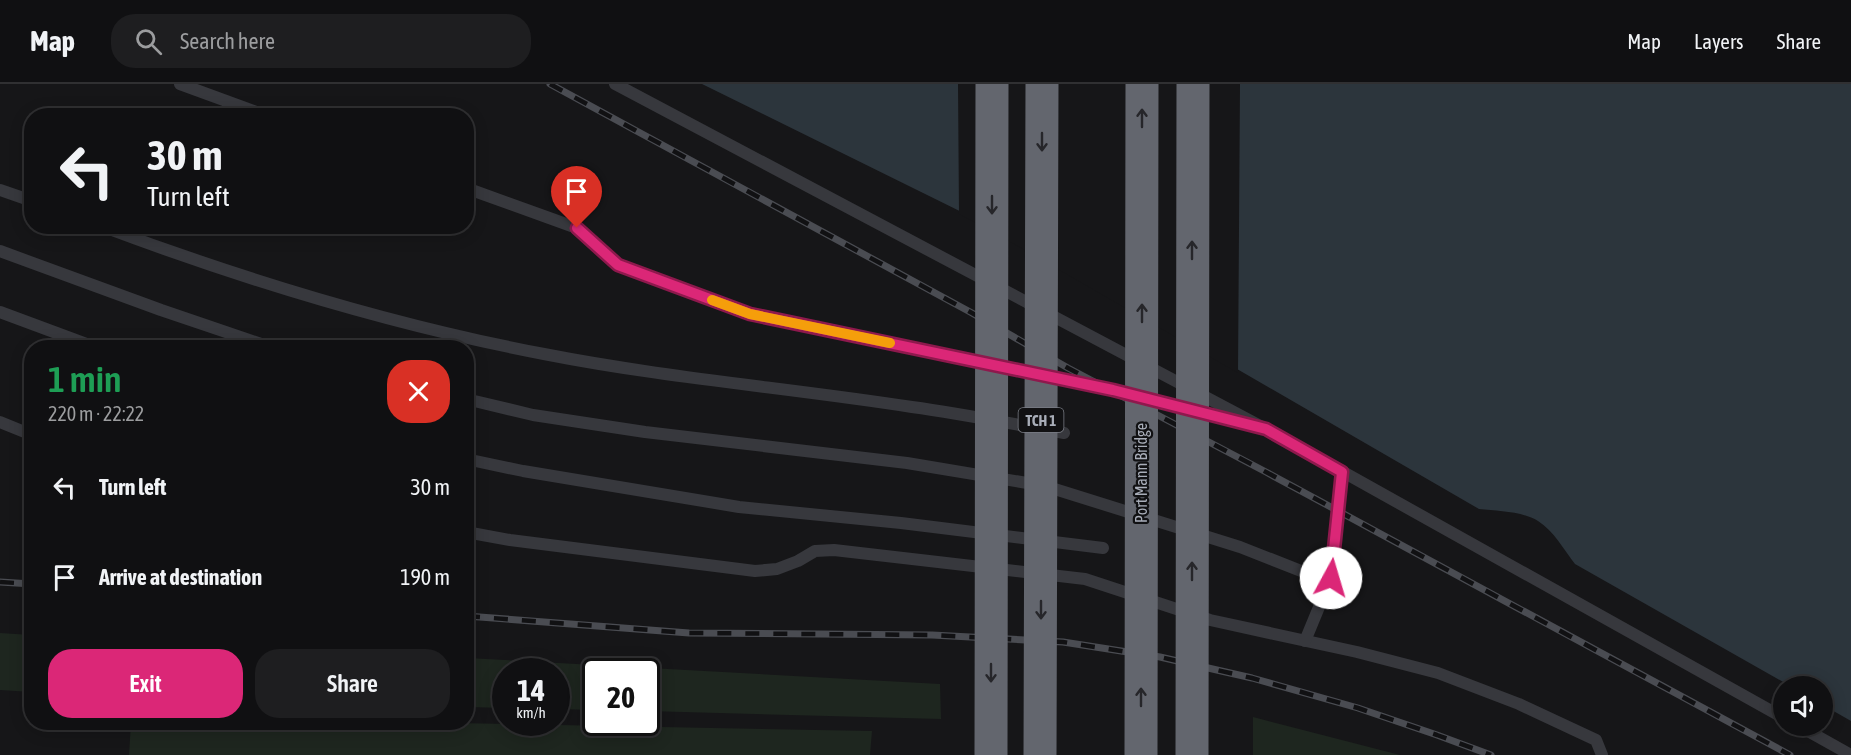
<!DOCTYPE html>
<meta charset="utf-8">
<style>
:root{--surface:#101012;--page:#1e1e20;--text:#f1f3f6;--muted:#9c9d9f;--line:#303032;--accent:#db2777}
body{margin:0;font-family:"Asap Condensed",sans-serif;background:var(--page);color:var(--text);height:100vh;display:flex;flex-direction:column;font-size:22px;white-space:nowrap}
*{box-sizing:border-box;margin:0}
p{font-size:20px;color:var(--muted)}
.icon{flex:none;width:33px;height:33px;fill:none;stroke:currentColor;stroke-width:2;stroke-linecap:round;stroke-linejoin:round}
.map{position:relative;flex:1;overflow:hidden}
.drawer{position:absolute;left:24px;top:256px;width:450px;height:390px;display:flex;flex-direction:column;background:var(--surface);border-radius:24px;box-shadow:0 3px 15px #0003,0 0 0 2px var(--line)}
.drawer>*{flex:none}
.hud{position:absolute;left:24px;top:24px;width:450px;height:126px;border-radius:24px;box-shadow:0 3px 15px #0003,0 0 0 2px var(--line);background:#101012;color:var(--text);overflow:hidden}
.fabs{position:absolute;left:1773px;top:592px;display:grid;gap:12px}
.fabs a{display:grid;place-items:center;width:60px;height:60px;border-radius:50%;background:var(--surface);box-shadow:0 3px 15px #0003,0 0 0 2px var(--line);font-size:30px}
.speed{position:absolute;left:492px;top:574px;display:flex;gap:12px;font-size:30px;font-weight:700;text-align:center}
.speed>*{display:grid;place-content:center;width:78px;height:78px;border-radius:50%;background:var(--surface);box-shadow:0 3px 15px #0003,0 0 0 2px var(--line);line-height:1}
.speed small{font-size:15px;font-weight:400}
.speed .limit{border:3px solid #111;border-radius:9px;background:#fff;color:#111}
.pin{position:absolute;display:grid;place-items:center;width:51px;height:51px;color:#fff;margin:-62px -26px;border-radius:50% 50% 50% 0;rotate:-45deg;box-shadow:0 0 6px #0007}
.pin .icon{rotate:45deg}
.me{position:absolute;width:66px;margin:-33px;rotate:6deg;stroke-linejoin:round;filter:drop-shadow(0 0 4px #0008)}
.turn{display:flex;align-items:center;gap:21px;height:126px;padding:0 24px;font-size:27px}
.turn .icon{width:78px;height:78px;stroke-width:2.5}
.turn b{display:block;font-size:42px;line-height:51px}
.round{display:grid;place-items:center;flex:none;width:63px;height:63px;border-radius:24px;background:var(--page)}
.summary{display:flex;align-items:center;justify-content:space-between;height:102px;padding:0 24px}
h1{font-size:36px;font-weight:600;line-height:45px;color:#1e9e55}
.button{display:flex;gap:12px;margin-top:auto;padding:12px 24px}
.button a{flex:1;height:69px;border-radius:24px;background:var(--accent);color:#fff;font-size:24px;font-weight:600;line-height:69px;text-align:center}
.button a+a{background:var(--page);color:var(--text)}
ul{padding:0;list-style:none}
li{display:flex;align-items:center;gap:18px;height:90px;padding:0 24px}
li div{flex:1}
li b{display:block;font-size:22px}
li em{font-style:normal}
header{display:flex;align-items:center;gap:36px;box-sizing:border-box;height:84px;padding:0 30px;background:var(--surface);border-bottom:2px solid var(--line)}
header strong{font-size:28px}
nav{display:flex;gap:33px;margin-inline-start:auto;font-size:21px}
.search{width:420px;height:54px;background:var(--page);display:flex;align-items:center;gap:15px;box-sizing:border-box;padding:0 21px;border-radius:24px;color:var(--muted);font-size:22px}
.map>svg:first-child{display:block}
.green{fill:#1e261f}
.water{fill:#2c353c}
.pier{fill:#161618}
.lines{fill:none;stroke-linecap:round;stroke-linejoin:round}
.lane{stroke:#37383d;stroke-width:12}
.rail-casing{stroke:#4a4c52;stroke-width:7}
.rail{stroke:#111113;stroke-width:4.5;stroke-dasharray:14;stroke-linecap:butt}
.highway-bridge{stroke:#63666e;stroke-width:33}
.oneway{stroke:#26262a}
.route-casing{stroke:#8e194d;stroke-width:15}
.route{stroke:#db2777;stroke-width:10}
.slow{stroke:#f59e0b;stroke-width:10}
.labels{text-anchor:middle;dominant-baseline:central;stroke-width:4.5;stroke-linejoin:round;paint-order:stroke}
.shield{fill:#111113;stroke:#7b7e86;stroke-width:1.5}
.shield-label{font-size:15px;font-weight:bold;fill:#a8adb8}
.street-label{font-size:16px;fill:#a8adb8;stroke:#111113}
</style>
<header>
<strong>Map</strong>
<div class="search"><svg class="icon" aria-label="search" viewBox="0 0 24 24"><circle cx="10" cy="10" r="6"/><path d="M15 15l6 6"/></svg>Search here</div>
<nav><a>Map</a><a>Layers</a><a>Share</a></nav>
</header>
<div class="map">
<svg width="1851" height="671" viewBox="0 0 1851 671">
<rect width="100%" height="100%" fill="#161618"/>
<g class="green">
<path d="M0,549l31,2v57l-31,-2z"/>
<path d="M467,574l473,26 1,35 -294,-8 -1,-39h-50l-1,38 -38,-1 -1,-37h-50l-1,36 -38,-1z"/>
<path d="M1253,633l147,38h-147z"/>
<path d="M131,639h323l418,8 -2,24h-741z"/>
</g>
<path class="water" d="M702,0h1149v637l-28,-16 -1,-18h-30l-217,-123c-11,-14 -21,-33 -37,-43 -17,-10 -40,-10 -59,-12l-487,-282z"/>
<path class="pier" d="M958,0h282l-2,289 -248,-143 -31,-16z"/>
<g class="lines">
<g class="lane">
<path d="M180,0l87,32"/>
<path d="M615,0l651,345 518,289"/>
<path d="M466,104l111,40 41,37 132,49 363,76 135,35"/>
<path d="M0,106l32,11"/>
<path d="M101,142c144,54 291,99 443,128 122,24 246,34 368,53 51,7 101,17 152,26"/>
<path d="M0,167l161,59 112,38"/>
<path d="M0,228l97,36"/>
<path d="M466,315l67,16 112,17 262,31 138,23 195,61 89,35"/>
<path d="M0,338l32,13"/>
<path d="M466,375l57,12 216,36 162,16 202,25"/>
<path d="M466,448l44,8 245,31 22,-2 21,-8 17,-10 19,-1 251,29 125,41 147,32 81,21 81,31 77,36 6,15"/>
<path d="M1305,557l26,-63 11,-106"/>
<path d="M1799,642l52,29"/>
</g>
<defs>
<g id="rail">
<path d="M550,0l422,229 96,55 198,104 524,283"/>
<path d="M0,498l32,2"/>
<path d="M466,532l223,17 243,2 131,7 97,15 92,21 106,30 79,27 54,20"/>
</g>
</defs>
<use href="#rail" class="rail-casing"/>
<use href="#rail" class="rail"/>
<g class="highway-bridge">
<path d="M991,671l1,-671"/>
<path d="M1040,671l2,-671"/>
<path d="M1141,671l1,-671"/>
<path d="M1192,671l1,-671"/>
</g>
</g>
<defs><path id="oneway-shaft" d="M-6 0H5M1.5-3L5.5 0L1.5 3" fill="none" stroke-width="1.6" stroke-linecap="round" stroke-linejoin="round" transform="scale(1.5)"/></defs>
<g class="oneway">
<use href="#oneway-shaft" transform="translate(1142 34) rotate(-90)"/>
<use href="#oneway-shaft" transform="translate(1042 58) rotate(90)"/>
<use href="#oneway-shaft" transform="translate(992 121) rotate(90)"/>
<use href="#oneway-shaft" transform="translate(1192 166) rotate(-90)"/>
<use href="#oneway-shaft" transform="translate(1142 229) rotate(-90)"/>
<use href="#oneway-shaft" transform="translate(1192 487) rotate(-90)"/>
<use href="#oneway-shaft" transform="translate(1041 526) rotate(90)"/>
<use href="#oneway-shaft" transform="translate(991 589) rotate(90)"/>
<use href="#oneway-shaft" transform="translate(1141 613) rotate(-90)"/>
</g>
<g class="lines">
<defs>
<path id="route" d="M577,144l41,37 132,49 363,76 153,39 76,43 -11,106"/>
</defs>
<use href="#route" class="route-casing"/>
<use href="#route" class="route"/>
<path class="slow" d="M712,216l38,14 140,29"/>
</g>
<g class="labels">
<rect class="shield" x="1018.5" y="324" width="45" height="24" rx="4.5"/>
<g class="shield-label">
<text x="1041" y="336">TCH 1</text>
</g>
<g class="street-label">
<text transform="translate(1141 389) rotate(-90)">Port Mann Bridge</text>
</g>
</g>
</svg>
<div class="fabs">
<a><svg class="icon" aria-label="sound" viewBox="0 0 24 24"><path d="M4 9h4l5-4v14l-5-4H4zM17 9q2 3 0 6"/></svg></a>
</div>
<div class="speed"><div>14<small>km/h</small></div><div class="limit">20</div></div>
<div class="pin" style="left:577px;top:144px;background:#d93025"><svg class="icon" aria-label="arrive" viewBox="0 0 24 24"><path d="M6 21V4h12l-3 4 3 4H6"/></svg></div>
<svg class="me" style="left:1331px;top:494px" viewBox="-20 -20 40 40"><circle r="19" fill="#fff"/><path d="M0-13L10 11 0 6-10 11z" fill="#db2777"/></svg>
<div class="hud">
<div class="turn"><svg class="icon" aria-label="left" viewBox="0 0 24 24"><path d="M17 20v-9H6M10 6l-5 5 5 5"/></svg><div><b>30 m</b>Turn left</div></div>
</div>
<section class="drawer">
<div class="summary"><div><h1>1 min</h1><p>220 m · 22:22</p></div><a class="round" style="background:#d93025;color:#fff"><svg class="icon" aria-label="close" viewBox="0 0 24 24"><path d="M6 6l12 12M18 6L6 18"/></svg></a></div>
<ul>
<li><svg class="icon" aria-label="left" viewBox="0 0 24 24"><path d="M17 20v-9H6M10 6l-5 5 5 5"/></svg><div><b>Turn left</b></div><em>30 m</em></li>
<li><svg class="icon" aria-label="arrive" viewBox="0 0 24 24"><path d="M6 21V4h12l-3 4 3 4H6"/></svg><div><b>Arrive at destination</b></div><em>190 m</em></li>
</ul>
<div class="button"><a>Exit</a><a>Share</a></div>
</section>
</div>
